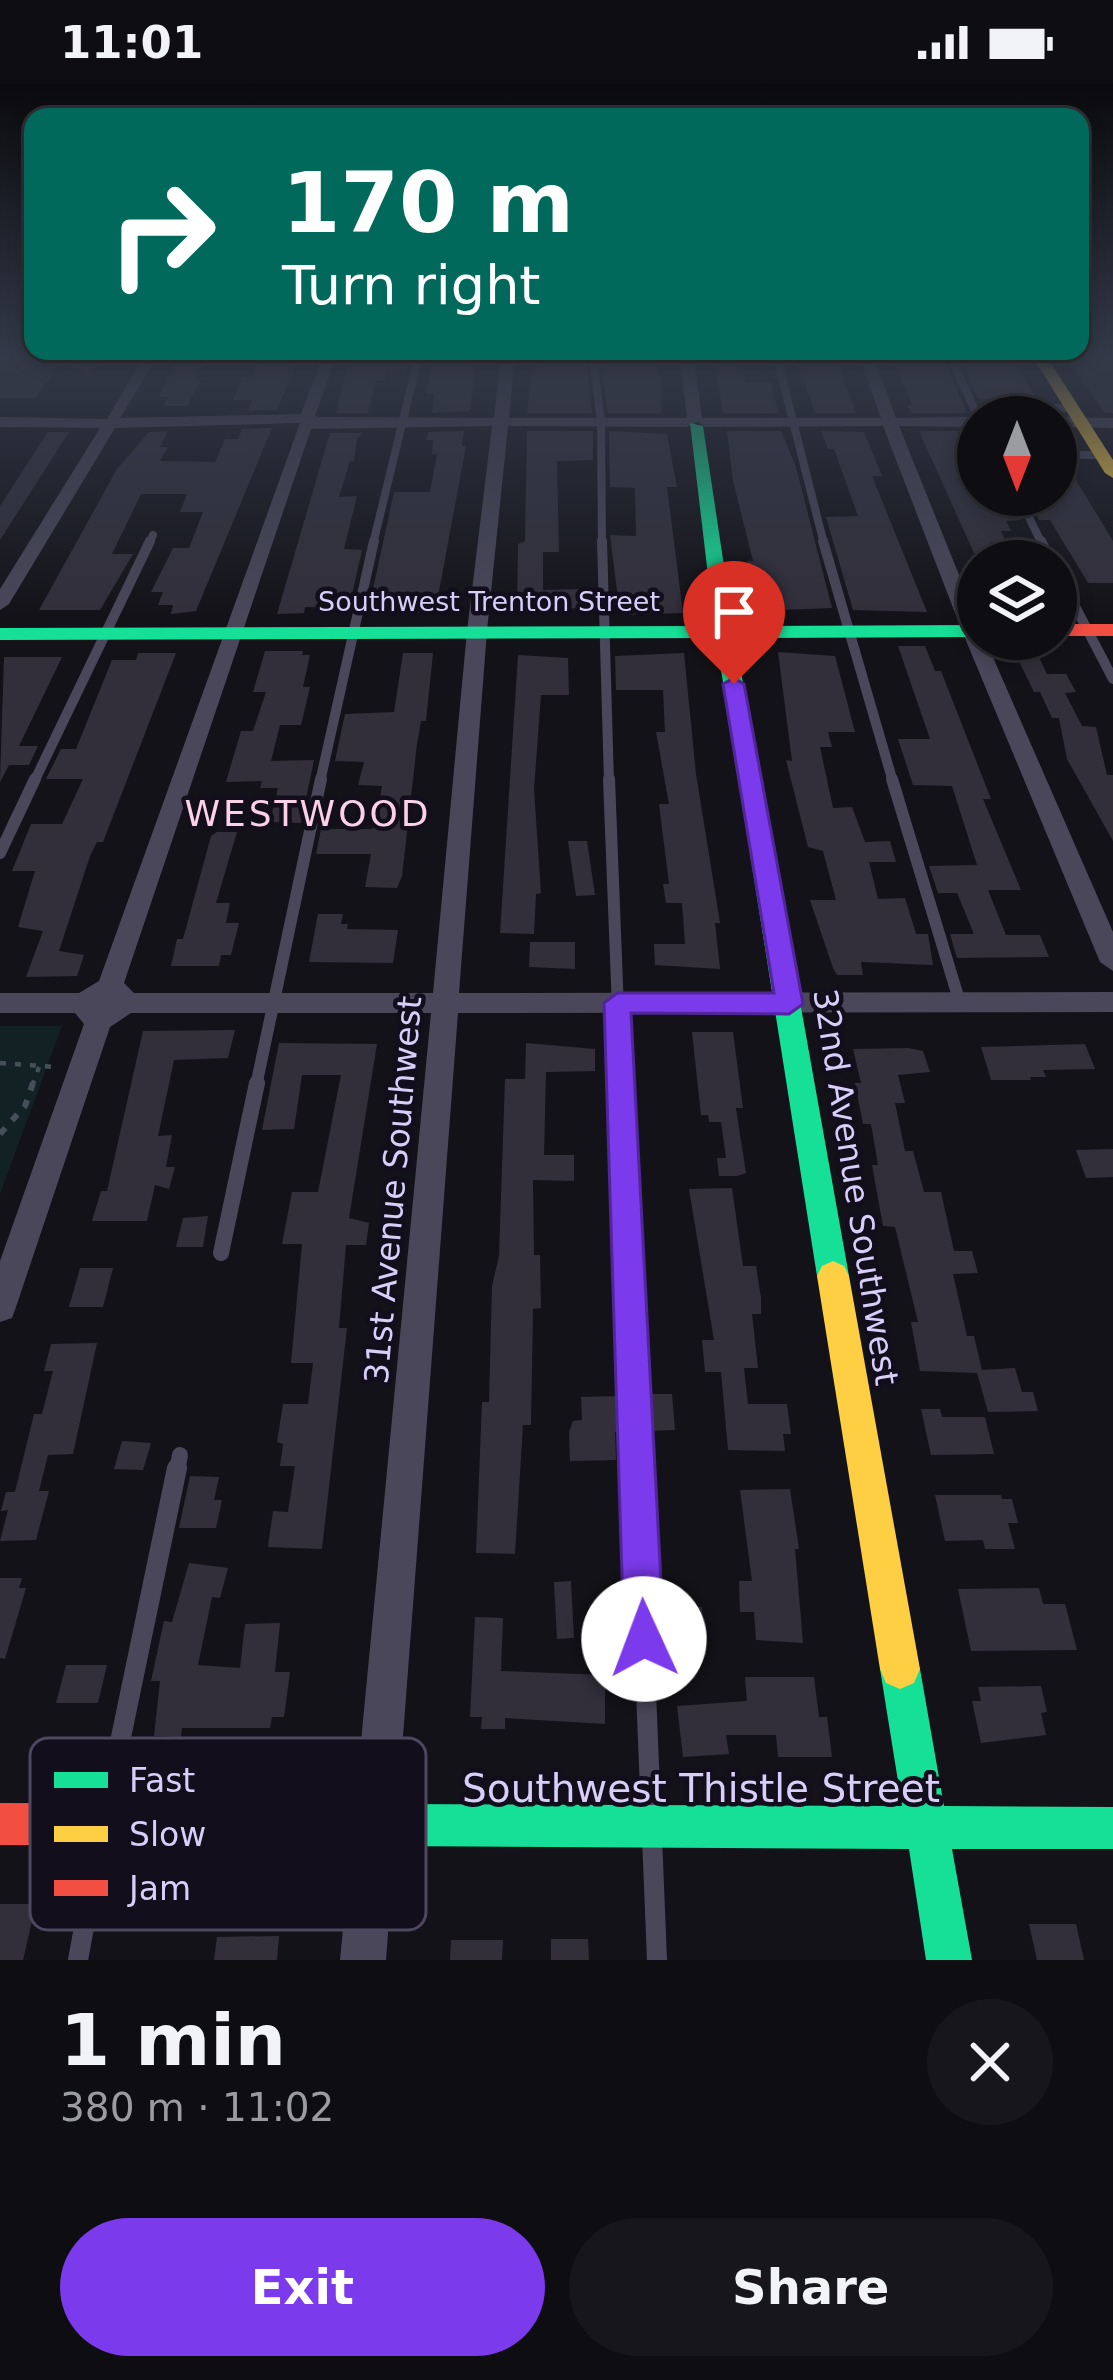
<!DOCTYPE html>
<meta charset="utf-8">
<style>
:root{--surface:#0e0e12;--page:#17171b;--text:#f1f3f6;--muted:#9b9c9f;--line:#2e2e32;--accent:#7c3aed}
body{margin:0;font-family:"DejaVu Sans",sans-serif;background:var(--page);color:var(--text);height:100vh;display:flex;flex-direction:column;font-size:45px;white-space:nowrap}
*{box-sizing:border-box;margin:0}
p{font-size:39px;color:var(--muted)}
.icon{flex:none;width:66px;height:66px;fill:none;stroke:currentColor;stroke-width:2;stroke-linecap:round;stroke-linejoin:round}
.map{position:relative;height:1876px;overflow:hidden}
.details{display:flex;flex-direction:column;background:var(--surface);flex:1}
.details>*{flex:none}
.hud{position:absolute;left:24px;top:24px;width:1065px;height:252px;border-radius:24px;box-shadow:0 6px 18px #0003,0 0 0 3px var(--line);background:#00695c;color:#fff;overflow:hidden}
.needle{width:78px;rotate:180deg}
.tools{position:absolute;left:957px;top:312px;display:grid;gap:24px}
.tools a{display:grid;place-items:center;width:120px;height:120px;border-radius:50%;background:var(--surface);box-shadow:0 6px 18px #0003,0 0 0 3px var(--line);font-size:60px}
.pin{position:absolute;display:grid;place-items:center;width:102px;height:102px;color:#fff;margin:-123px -51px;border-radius:50% 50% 50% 0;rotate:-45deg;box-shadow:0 0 12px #0007}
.pin .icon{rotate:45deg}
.me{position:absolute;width:132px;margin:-66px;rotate:358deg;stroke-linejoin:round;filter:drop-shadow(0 0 9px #0008)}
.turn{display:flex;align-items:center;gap:42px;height:252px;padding:0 60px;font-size:54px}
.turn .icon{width:156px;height:156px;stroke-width:2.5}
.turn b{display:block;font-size:84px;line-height:102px}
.round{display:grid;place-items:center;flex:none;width:126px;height:126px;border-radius:63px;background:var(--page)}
.headline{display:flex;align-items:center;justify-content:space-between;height:204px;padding:0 60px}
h1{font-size:72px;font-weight:600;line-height:90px}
.button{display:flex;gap:24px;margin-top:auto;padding:24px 60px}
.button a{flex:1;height:138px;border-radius:72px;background:var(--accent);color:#fff;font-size:48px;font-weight:600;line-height:138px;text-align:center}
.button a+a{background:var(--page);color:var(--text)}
.status{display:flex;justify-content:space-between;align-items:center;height:84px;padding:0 60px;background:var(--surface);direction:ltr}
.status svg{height:33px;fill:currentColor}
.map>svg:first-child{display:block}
.green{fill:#122224}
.building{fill:#322f3b}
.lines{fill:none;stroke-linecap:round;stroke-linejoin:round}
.path-far1{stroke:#454e59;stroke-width:4.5;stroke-dasharray:6 9;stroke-linecap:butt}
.path{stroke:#454e59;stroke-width:6;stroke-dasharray:8 10;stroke-linecap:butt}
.lane-far4{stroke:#494759;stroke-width:8}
.lane-far3{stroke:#494759;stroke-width:10}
.lane-far2{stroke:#494759;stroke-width:12}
.lane-far1{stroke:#494759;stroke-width:16}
.lane{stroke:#494759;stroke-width:20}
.street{fill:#494759;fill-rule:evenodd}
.fast{fill:#16e098;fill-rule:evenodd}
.slow{fill:#ffcf43;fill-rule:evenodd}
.jam{fill:#f24e42;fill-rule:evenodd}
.route{fill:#7c3aed;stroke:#51269a;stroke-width:3}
.labels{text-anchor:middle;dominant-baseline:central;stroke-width:9;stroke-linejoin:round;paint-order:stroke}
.far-street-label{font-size:27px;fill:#d8cff9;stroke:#120e1c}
.street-label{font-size:33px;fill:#d8cff9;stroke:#120e1c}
.neighbourhood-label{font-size:36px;letter-spacing:3px;fill:#fad1e7;stroke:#120e1c}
.near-street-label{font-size:39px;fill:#d8cff9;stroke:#120e1c}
.key{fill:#120e1c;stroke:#4d485e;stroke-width:3}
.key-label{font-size:33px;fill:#d8cff9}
</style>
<div class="status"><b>11:01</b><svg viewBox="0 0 49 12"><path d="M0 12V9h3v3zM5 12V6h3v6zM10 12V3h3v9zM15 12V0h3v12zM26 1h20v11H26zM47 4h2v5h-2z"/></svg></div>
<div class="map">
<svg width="1113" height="1876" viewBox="0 0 1113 1876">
<rect width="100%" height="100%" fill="#131218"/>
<path class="green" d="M0,942h62l-62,168z"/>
<g class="building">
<path d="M0,270h105l-16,23 -24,-18 -30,39h-35z"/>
<path d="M263,270h34l-1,10 -19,46 -29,1 4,-11h-19l9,-22h9z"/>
<path d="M358,270h52l-4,18h-19l-3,9h-8l-8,32h-32l9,-37z"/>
<path d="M600,270h53l8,26v33h-53z"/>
<path d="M713,270h26l6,28h26l7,31h-55z"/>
<path d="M794,270h41l21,59h-41z"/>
<path d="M890,270h51l26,59h-56l-4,-8h5z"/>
<path d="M958,270l53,3 26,42h-58z"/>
<path d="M1063,270h50v59h-8z"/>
<path d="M540,272h45l7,57h-65l4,-37 3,-8h5z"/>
<path d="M433,276l43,1 -6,50 -38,2 2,-19h-8z"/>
<path d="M178,278h26l-9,17h6l-14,27h-23l4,-9h-8v-4z"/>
<path d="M272,344l-76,183 -25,3 2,-9h-15l5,-13h-12l22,-44h16l14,-36h-23l7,-18h-46l-29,60h21l-33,56h-61l78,-141 32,-37 19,-1 -8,16h8l-8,14 55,1 10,-23h13l4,-10z"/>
<path d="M464,347l-2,15h4l-31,167 -67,-1 26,-120h36l7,-38h-5l1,-14h-7l2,-8z"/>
<path d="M527,347h66v29l-36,1 2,91h-16v38l39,-1 2,19 -67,2 1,-66 7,-3z"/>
<path d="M609,347l58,3 10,53h-10l16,126 -63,2 -10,-80 26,1 -1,-48 -25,-1z"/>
<path d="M727,347h54l15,36 36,141 -78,3 -7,-50h6l-20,-80z"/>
<path d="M821,347l43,1 18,44h-10l55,136 -74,-2 -27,-93 32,-1 -24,-67h-6z"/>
<path d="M919,347h59v64h32l11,25 -15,1 5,10h-10l5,11h-16l5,11h-21z"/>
<path d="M48,348h21l-69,108v-34z"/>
<path d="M330,349h33l-6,5 -3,23h-4l-11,36 18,-1 -13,53 18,1 -13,58 -44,-1 -1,6 -27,1z"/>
<path d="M1056,363l57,94v42h-25l-38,-63h-11l-12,-25h29z"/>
<path d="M898,562h27l10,25h6l50,128h-8l38,91h-33l18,45h34l9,22 -92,1 -7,-24h24l-17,-41h-19l-9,-27 48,-1 -25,-79 -39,-1 -15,-46h32z"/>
<path d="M1013,565h22l12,25h19l10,18 -11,1 17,33 14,1 11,48h6v66l-46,-82 -8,-41h-7l-12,-26h-6z"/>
<path d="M265,567h38l-1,4h8l-7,32h7l-9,38h-21l-9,36 43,-1 -13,63 -31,-1 8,-34h-18l2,-7 -36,1 15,-51h12l13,-39h-13z"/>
<path d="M778,568l57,4 20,76h-27l4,15h-12l13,61 19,-1 13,35 25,-1 6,21h-27l9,37 27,-1 11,36h12l5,31 -72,-3 2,13h-26l-4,-7 -23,-68h26l-13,-49 -15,-4 -22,-87 6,1z"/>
<path d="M138,569h38l-73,189h-6l-7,14 -31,95 25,4 -7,21 -51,1 17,-46 -25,-4 17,-56h-23l19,-47h31l21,-45h-37l15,-30h15l36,-89h24z"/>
<path d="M403,569h30l-7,68h-5l-4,23 -15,132 -5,12 -32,-1 6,-33h-55l5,-25h51l4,-7 6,-36 -24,-1 6,-23 -29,-1 10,-47 49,-2z"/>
<path d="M684,569l12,121 24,149h-5l5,46 -65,-4 -1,-21h31l-3,-41h-16l-3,-19h6l-10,-80h10l-13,-72h9l-2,-42h-47l-1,-34z"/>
<path d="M518,571l50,3 1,37h-28l-7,94 7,104 -5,1 -2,40 -34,-1z"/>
<path d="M4,573h58l-43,89h19l-9,19h-20l-9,17z"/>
<path d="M217,748h20l-21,71h14l-4,20h13l-8,32h-10l-2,11h-48l6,-27h6l28,-103z"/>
<path d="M568,757h19l8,54 -19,1z"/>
<path d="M318,830h25l-2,10h7l-1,5 51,1 -5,33 -84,-1z"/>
<path d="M530,858h45v27l-46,-2z"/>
<path d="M235,946l-7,28 -54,2 -16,76 14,-1 -6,32h9l-6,22 -14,-4 -8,36h-55l9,-30h6l36,-160z"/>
<path d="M692,948h41l10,76h-7l10,65 -9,3h-18l-2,-18h9l-5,-36h-12l-1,-7h-7z"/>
<path d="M279,959l98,1 -28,174 20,5 -3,22h-20l-7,83h8l-25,221 -54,-2 5,-36 15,1 7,-46h-15l3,-22 -6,-2 6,-38h25l5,-41h-22l11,-119h-20l10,-52h26l23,-117h-39l-8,54 -32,1z"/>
<path d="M526,959l69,6v22l-49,1 -2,83h30v26l-41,-1 1,75h6l1,53 -8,1 -2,116h-8l-8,129 -39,-1 6,-151h7l3,-116 7,-30 6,-177h20z"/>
<path d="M1085,960l10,25 -52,1 3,7h-16l1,3h-40l-10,-33z"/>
<path d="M908,964l15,3 7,21 -32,3 7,28h-10l10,48h8l11,41h17l13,59h18l6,22 -25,1 14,62h7l8,34 33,-2 7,24h11l5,19 -50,1 -11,-39 -57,-2 -9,-49h7l-23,-95 -12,-1 -11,-61h6l-7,-41h-8l-8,-41h6l-8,-34z"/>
<path d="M1113,1065v28l-27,1 -10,-28z"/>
<path d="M732,1104l11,78h13l5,32v16h-9l6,54h-14l4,36h39l4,30h-8l2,17 -57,-1 -7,-78h-16l-3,-32h12l-25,-151z"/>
<path d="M208,1132l-5,31h-27l7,-29z"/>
<path d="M80,1184h33l-10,39h-34z"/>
<path d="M97,1259l-24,111 -25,1 -9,36h10l-13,49 -36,1 8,-31 -7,1 5,-19h9l19,-78h8l11,-43h-9l7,-27z"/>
<path d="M647,1310h25l3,36 -27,1z"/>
<path d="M621,1312l2,36h-8l1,28 -46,1 -1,-29 4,-11 9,-1 -1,-23z"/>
<path d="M921,1325h19l2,8h43l9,37 -63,1z"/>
<path d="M122,1357l29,2 -8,27 -29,-1z"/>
<path d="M190,1392l29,1 -5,23h8l-6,28h-37z"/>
<path d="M790,1405l9,60h-4l8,94 -47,-3 -2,-28h-14l-1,-31h13l-12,-91z"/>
<path d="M935,1411h66l1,4h10l6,24h-10l7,26h-30l-2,-9 -38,1z"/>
<path d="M189,1479l39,5 -8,30 -8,-1 -14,68 42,3 5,-44 35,-1 -5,49h15l-6,45h-12l-2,11h-88l-1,9 -27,-1 6,-55h-9l13,-60 8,1z"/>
<path d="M0,1494h22l-3,10h7l-21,71 -5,-1z"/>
<path d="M571,1497l3,57 -17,1 -3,-57z"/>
<path d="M1039,1504l4,16h22l12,46 -106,1 -13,-62z"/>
<path d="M666,1523h36l4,48h-37z"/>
<path d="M475,1533l28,1 -2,53 104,4v49l-100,-6v11h-24l1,-12h-12z"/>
<path d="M66,1581h41l-9,38h-42z"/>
<path d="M745,1593h69l5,40h8l5,40h-54l-2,-22h-50l3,19 -46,3 -6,-51 70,-5z"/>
<path d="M1041,1602l6,26 -6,1 5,22 -65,8 -9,-42h9l-3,-14z"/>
<path d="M0,1820h36l-13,56h-23z"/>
<path d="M1029,1840h47l8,36h-47z"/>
<path d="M279,1852l-2,24h-63l3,-23z"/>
<path d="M551,1855h37l1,21h-38z"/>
<path d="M451,1856h52l-1,20h-52z"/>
</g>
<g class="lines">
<g class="path-far1">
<path d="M0,979l56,4"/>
<path d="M32,1002l7,-19"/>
</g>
<path class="path" d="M0,1050l25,-28 8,-23"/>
<g class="lane-far4">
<path d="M776,270l48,190"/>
<path d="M949,270l29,63"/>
<path d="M593,274l8,64 1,122"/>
<path d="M1041,324h30"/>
<path d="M1076,371h26"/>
<path d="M1018,411l24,49"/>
<path d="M149,460l4,-9"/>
<path d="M373,460l46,-190"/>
</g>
<g class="lane-far3">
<path d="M602,457l7,241"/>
<path d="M823,457l70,241"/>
<path d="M1041,457l10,20"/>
<path d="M1056,486l57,109"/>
<path d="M34,698l116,-241"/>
<path d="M320,698l54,-241"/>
</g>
<g class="lane-far2">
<path d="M609,695l12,307"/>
<path d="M892,695l68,224"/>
<path d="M0,769l35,-74"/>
<path d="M256,1002l65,-307"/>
</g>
<g class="lane-far1">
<path d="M621,999l16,388"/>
<path d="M221,1169l36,-170"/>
<path d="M177,1387l3,-16"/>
</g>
<g class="lane">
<path d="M637,1384l14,347"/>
<path d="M105,1730l72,-346"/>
<path d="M652,1753l5,123"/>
<path d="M78,1876l23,-125"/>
</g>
<g class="street">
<path d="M145,270h14l-39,64 181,-4 22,-60h14l-22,62 5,1 174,1 7,-64h14l-6,64h178l-8,-64h14l9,64h179l-23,-64h14l24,64 82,-1v10l-79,-1 79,196v17h7l128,293v39l-13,-9 -138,-331 -79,-205 -178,1 -7,-5 -12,5 -178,-1 -21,205 -28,362 654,-1v20l-655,1 -72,947h-46l91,-947h-300l-21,14 -94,280 -4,11 -12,4v-61l84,-237 -9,-11h-75v-20h79l20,-12 201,-558 -185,5 -106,176 -9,6v-21l100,-161 -100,-1v-10l107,2zM492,342l-25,205 -34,362h-299l-10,-10 187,-554z"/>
<path d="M1056,333l57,1v10l-57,-1z"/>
</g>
<g class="fast">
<path d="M690,339l13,3 30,200 245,-1v12l-243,1 114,638 -5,10 -11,5 -11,-5 -5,-10 -101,-638 -716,2v-12l714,-2z"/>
<path d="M900,1565l14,6 6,14 24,137 169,1v42h-161l20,111h-46l-17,-111 -517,-3 -15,-6 -6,-15 6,-15 15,-6 510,2 -22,-137 6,-14z"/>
</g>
<g class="slow">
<path d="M1031,270h14l68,106v18l-8,-5z"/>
<path d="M833,1177l11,5 5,10 71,393 -6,14 -14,6 -14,-6 -6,-14 -63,-393 5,-10z"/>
</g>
<g class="jam">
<rect x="1056" y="540" width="57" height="12"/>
<path d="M0,1719l392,1 15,6 6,15 -6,15 -15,6 -392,-1z"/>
</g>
</g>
<linearGradient id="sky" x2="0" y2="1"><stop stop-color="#0a0a0d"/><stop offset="0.51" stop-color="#333948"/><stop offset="1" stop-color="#333948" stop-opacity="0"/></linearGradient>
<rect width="1113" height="533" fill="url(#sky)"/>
<path class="route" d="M734,594l10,6 59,320 -14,10 -158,-1 33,626 -6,14 -14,6 -14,-6 -6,-14 -20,-636 13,-10h157l-51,-309z"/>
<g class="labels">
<g class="far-street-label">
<text x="489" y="517">Southwest Trenton Street</text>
</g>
<g class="street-label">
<text transform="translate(856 1103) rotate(81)">32nd Avenue Southwest</text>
<text transform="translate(393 1106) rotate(-85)">31st Avenue Southwest</text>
</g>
<g class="neighbourhood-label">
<text x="308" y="729">WESTWOOD</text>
</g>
<g class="near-street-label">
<text x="701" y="1704">Southwest Thistle Street</text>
</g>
</g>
<rect x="30" y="1654" width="396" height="192" rx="18" class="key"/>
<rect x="54" y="1688" width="54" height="16" fill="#16e098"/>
<rect x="54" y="1742" width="54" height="16" fill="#ffcf43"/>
<rect x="54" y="1796" width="54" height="16" fill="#f24e42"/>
<g class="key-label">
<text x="129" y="1708">Fast</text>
<text x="129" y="1762">Slow</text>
<text x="129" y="1816">Jam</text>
</g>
</svg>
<div class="tools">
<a><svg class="needle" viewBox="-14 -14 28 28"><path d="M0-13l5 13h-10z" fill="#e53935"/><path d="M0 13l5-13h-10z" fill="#9b9c9f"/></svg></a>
<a><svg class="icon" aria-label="layers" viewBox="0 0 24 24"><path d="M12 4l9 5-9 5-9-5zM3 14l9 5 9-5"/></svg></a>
</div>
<div class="pin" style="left:734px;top:600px;background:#d93025"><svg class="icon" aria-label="arrive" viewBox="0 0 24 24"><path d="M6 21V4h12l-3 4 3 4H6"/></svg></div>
<svg class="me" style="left:644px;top:1555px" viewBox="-20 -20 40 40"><circle r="19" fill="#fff"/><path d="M0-13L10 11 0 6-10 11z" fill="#7c3aed"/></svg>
<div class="hud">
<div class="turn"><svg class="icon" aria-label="right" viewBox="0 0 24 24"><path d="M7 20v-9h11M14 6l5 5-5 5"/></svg><div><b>170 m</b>Turn right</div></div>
</div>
</div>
<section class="details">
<div class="headline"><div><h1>1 min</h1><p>380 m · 11:02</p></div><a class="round"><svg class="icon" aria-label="close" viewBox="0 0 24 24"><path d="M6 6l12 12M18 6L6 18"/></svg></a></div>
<div class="button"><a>Exit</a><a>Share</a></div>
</section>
